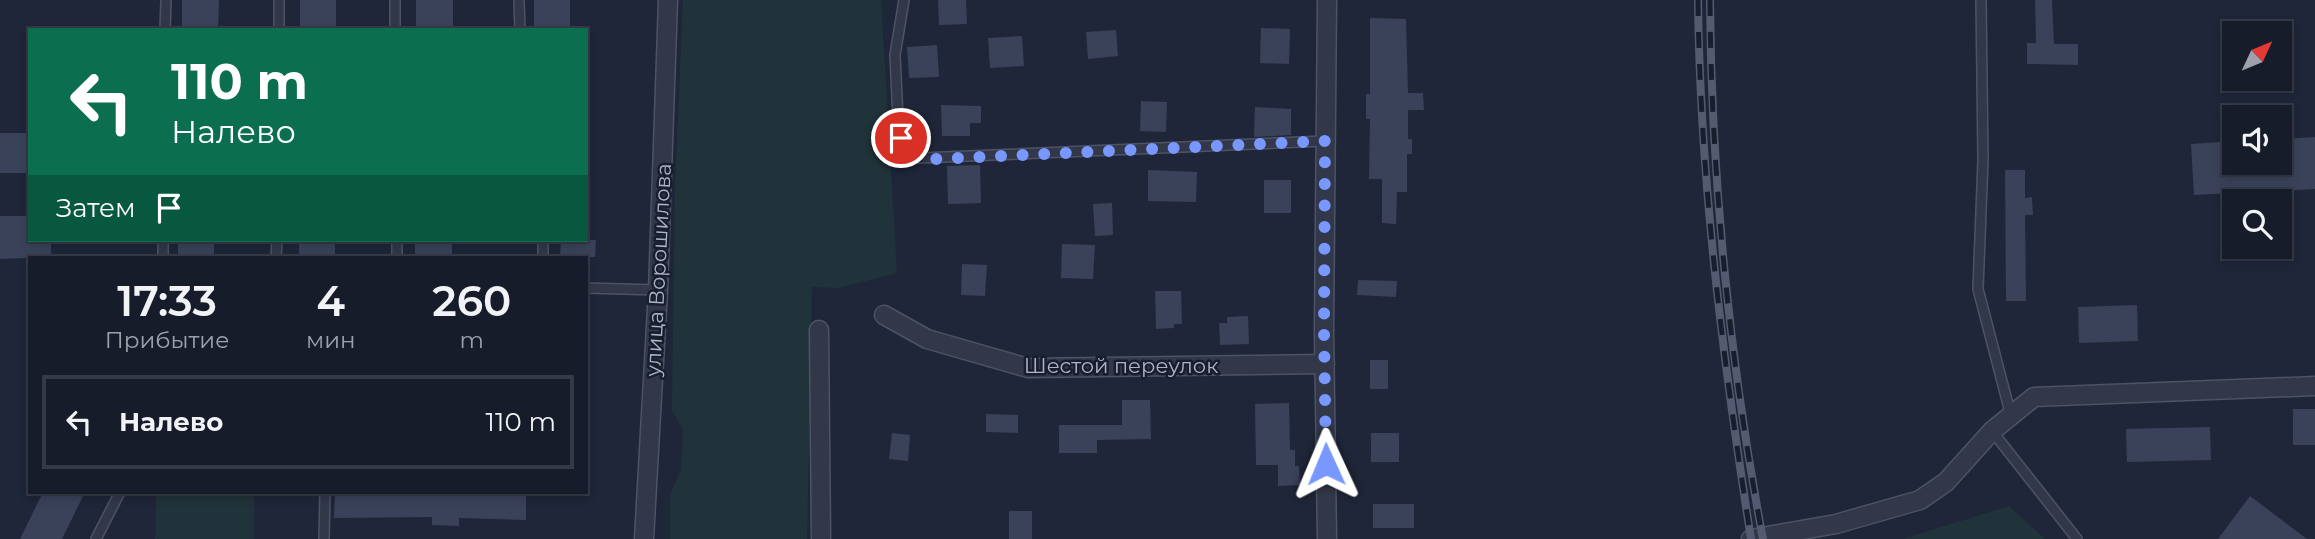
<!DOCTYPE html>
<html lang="ru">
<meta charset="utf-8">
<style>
:root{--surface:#171c2b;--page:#202533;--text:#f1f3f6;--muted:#9ea1a9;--line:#363a47}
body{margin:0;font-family:Montserrat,sans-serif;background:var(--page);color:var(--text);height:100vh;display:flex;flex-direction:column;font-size:26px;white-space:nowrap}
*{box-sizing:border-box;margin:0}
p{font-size:23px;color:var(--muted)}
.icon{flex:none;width:38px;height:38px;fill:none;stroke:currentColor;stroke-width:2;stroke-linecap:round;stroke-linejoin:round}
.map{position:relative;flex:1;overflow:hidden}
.side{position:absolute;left:28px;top:256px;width:560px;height:238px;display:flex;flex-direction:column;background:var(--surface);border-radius:0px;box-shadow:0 4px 10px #0003,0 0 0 2px var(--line)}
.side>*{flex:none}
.hud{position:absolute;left:28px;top:28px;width:560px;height:214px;border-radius:0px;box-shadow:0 4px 10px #0003,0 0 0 2px var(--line);background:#0b6e4f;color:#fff;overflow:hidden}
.needle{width:46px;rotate:46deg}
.controls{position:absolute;left:2222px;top:21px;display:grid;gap:14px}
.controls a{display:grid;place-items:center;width:70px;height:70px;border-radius:0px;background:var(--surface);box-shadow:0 4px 10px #0003,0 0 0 2px var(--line);font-size:35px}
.pin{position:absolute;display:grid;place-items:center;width:60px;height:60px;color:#fff;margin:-30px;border:4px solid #fff;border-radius:50%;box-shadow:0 2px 7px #0007}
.me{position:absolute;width:77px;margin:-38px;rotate:359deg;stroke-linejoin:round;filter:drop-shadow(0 0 5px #0008)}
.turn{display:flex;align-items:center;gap:24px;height:147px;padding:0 28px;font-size:32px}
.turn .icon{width:91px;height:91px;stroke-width:2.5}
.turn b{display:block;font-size:49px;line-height:60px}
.then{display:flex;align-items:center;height:66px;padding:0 28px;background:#0003;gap:14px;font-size:26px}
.eta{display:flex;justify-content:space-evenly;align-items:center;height:119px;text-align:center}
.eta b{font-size:42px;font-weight:600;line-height:49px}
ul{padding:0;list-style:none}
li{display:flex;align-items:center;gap:21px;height:94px;margin:0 14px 10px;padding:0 14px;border:4px solid var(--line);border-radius:0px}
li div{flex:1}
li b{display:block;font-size:26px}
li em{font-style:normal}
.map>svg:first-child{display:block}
.green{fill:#21333a}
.building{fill:#3a425a}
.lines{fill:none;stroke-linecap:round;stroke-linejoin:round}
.service-casing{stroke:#4d5364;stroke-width:12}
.minor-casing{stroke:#4d5364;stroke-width:21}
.service{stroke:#32384a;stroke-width:9}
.minor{stroke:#32384a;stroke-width:18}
.rail-casing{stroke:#545b71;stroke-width:8}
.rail{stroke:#181e2e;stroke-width:5;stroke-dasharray:16;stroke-linecap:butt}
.route{stroke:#7998ff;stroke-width:12;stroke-dasharray:0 21.6}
.labels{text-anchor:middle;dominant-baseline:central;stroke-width:5;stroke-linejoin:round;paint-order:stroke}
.street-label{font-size:21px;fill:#adb3c6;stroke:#181e2e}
</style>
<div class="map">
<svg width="2315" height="539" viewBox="0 0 2315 539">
<rect width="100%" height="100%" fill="#1f2639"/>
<g class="green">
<path d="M683,0h198l16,273 -59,15 -26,-1 -5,252h-137v-44l11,-25 2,-40 -11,-20 3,-221z"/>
<path d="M156,492h98v47h-99z"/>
<path d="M2009,506l36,33h-142z"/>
</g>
<g class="building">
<path d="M182,0h37l-1,30h-36z"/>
<rect x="300" y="0" width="36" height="30"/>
<rect x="416" y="0" width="37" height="30"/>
<rect x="534" y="0" width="36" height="30"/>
<path d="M938,0h28l1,24 -28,1z"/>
<path d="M2035,0h17l2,44h24v21l-51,-1v-21h9z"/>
<path d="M1370,18l36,1 2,74h15l1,17h-16v29h4v15h-5v38h-10l-1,32 -14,-1v-44h-13l1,-60h-4v-25h4z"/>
<path d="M1261,28l29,1 -1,35 -29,-1z"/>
<path d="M1116,30l2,26 -30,3 -2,-27z"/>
<path d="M1022,36l2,30 -34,2 -2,-30z"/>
<path d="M937,45l2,32 -30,1 -2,-31z"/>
<path d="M1141,101l26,1 -1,30 -26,-1z"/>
<path d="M941,105l40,1v17h-11v13h-28z"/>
<path d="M1255,107l36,2v26l-37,2z"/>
<rect x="0" y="133" width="30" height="40"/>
<path d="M2315,137v52l-121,6 -3,-51 44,-3v22h45v-24z"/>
<path d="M980,165l1,38 -33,1 -1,-38z"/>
<path d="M1148,170l49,2 -1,30 -48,-1z"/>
<path d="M2005,170h20v28l7,-1 1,18h-8l1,86h-20z"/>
<rect x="1264" y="180" width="27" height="33"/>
<path d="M1112,203l1,32 -18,1 -2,-32z"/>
<path d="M0,216h30v24h21v17l-51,2z"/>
<rect x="178" y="240" width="36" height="17"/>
<rect x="299" y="240" width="36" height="17"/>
<rect x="415" y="240" width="37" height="17"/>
<path d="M561,240h35l-1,17h-35z"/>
<path d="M1062,244l33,1 -2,34 -32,-1z"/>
<path d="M962,264l25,1 -2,31 -24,-1z"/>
<path d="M1358,280l39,1 -1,16 -39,-2z"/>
<path d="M1155,291h26l1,33h-8v4l-18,1z"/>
<path d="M2137,305l1,36 -59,2 -1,-36z"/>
<path d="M1248,316l1,28 -29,1 -1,-22h8v-6z"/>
<rect x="1370" y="360" width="18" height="29"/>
<path d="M1122,400h28l1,39 -54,1v13h-38v-28h63z"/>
<path d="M1289,403l1,47h5v16h4l1,19 -22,1v-21h-22l-1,-61z"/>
<rect x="2293" y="409" width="22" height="36"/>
<path d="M986,414l32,1v18l-32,-1z"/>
<path d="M2210,427l1,33 -84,2 -1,-33z"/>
<path d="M892,433l18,2 -2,26 -19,-2z"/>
<rect x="1371" y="433" width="28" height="29"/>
<path d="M43,492h42l-23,47h-42z"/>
<path d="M335,492h191v28l-67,-2v8l-27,-1v-8l-98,1z"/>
<path d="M2250,496l57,43h-89z"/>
<rect x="1373" y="504" width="41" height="24"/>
<rect x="1009" y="511" width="23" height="28"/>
</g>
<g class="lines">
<defs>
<g id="service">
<path d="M395,0v30"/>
<path d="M519,0l1,30"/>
<path d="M904,0l-9,55 3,64 3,19 9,14 10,6 405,-17"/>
<path d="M1981,0l2,160 -5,129 33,127"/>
<path d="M165,30l1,-30"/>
<path d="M279,30v-30"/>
<path d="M397,240v17"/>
<path d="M543,240v17"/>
<path d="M163,257v-17"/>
<path d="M276,257l1,-17"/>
<path d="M586,288l72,2"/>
<path d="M1992,431l85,108"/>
<path d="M96,539l24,-47"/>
<path d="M324,539l1,-47"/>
</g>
<g id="minor">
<path d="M1327,0l-3,331 3,208"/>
<path d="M884,315l43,24 101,29 297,-4"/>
<path d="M819,330l2,209"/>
<path d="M644,539l14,-249 10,-290"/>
<path d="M1751,539l85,-15 84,-24 26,-18 46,-51 42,-34 281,-11"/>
</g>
</defs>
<use href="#service" class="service-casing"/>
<use href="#minor" class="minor-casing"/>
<use href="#service" class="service"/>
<use href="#minor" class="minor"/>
<defs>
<g id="rail">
<path d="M1698,0c2,181 25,360 53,539"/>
<path d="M1710,0c1,177 20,365 53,539"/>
</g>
</defs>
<use href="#rail" class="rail-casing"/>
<use href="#rail" class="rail"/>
</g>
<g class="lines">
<path class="route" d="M901,138c10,15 17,20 35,21l389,-18 -1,190 2,133"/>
</g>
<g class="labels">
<g class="street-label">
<text transform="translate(658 270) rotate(-87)">улица Ворошилова</text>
<text x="1121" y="365">Шестой переулок</text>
</g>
</g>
</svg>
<div class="controls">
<a><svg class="needle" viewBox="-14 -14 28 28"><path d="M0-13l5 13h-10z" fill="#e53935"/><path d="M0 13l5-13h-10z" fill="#9ea1a9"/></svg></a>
<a><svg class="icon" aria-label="sound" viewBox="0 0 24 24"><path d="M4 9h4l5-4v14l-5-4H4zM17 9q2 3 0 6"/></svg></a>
<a><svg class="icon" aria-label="search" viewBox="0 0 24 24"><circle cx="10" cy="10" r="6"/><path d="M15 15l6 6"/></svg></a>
</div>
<div class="pin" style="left:901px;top:138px;background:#d93025"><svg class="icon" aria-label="arrive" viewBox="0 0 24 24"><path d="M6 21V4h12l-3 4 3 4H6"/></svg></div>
<svg class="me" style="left:1326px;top:464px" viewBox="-20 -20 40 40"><path d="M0-17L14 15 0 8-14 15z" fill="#7998ff" stroke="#fff" stroke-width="4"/></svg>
<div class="hud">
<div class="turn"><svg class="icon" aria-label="left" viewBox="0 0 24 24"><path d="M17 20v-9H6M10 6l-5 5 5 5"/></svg><div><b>110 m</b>Налево</div></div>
<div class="then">Затем<svg class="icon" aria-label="arrive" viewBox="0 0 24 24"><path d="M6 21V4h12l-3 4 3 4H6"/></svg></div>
</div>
<section class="side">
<div class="eta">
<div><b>17:33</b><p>Прибытие</p></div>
<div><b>4</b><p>мин</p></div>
<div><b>260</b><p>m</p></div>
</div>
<ul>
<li><svg class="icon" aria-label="left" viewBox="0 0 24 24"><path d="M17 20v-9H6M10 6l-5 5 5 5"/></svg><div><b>Налево</b></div><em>110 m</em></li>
</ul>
</section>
</div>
